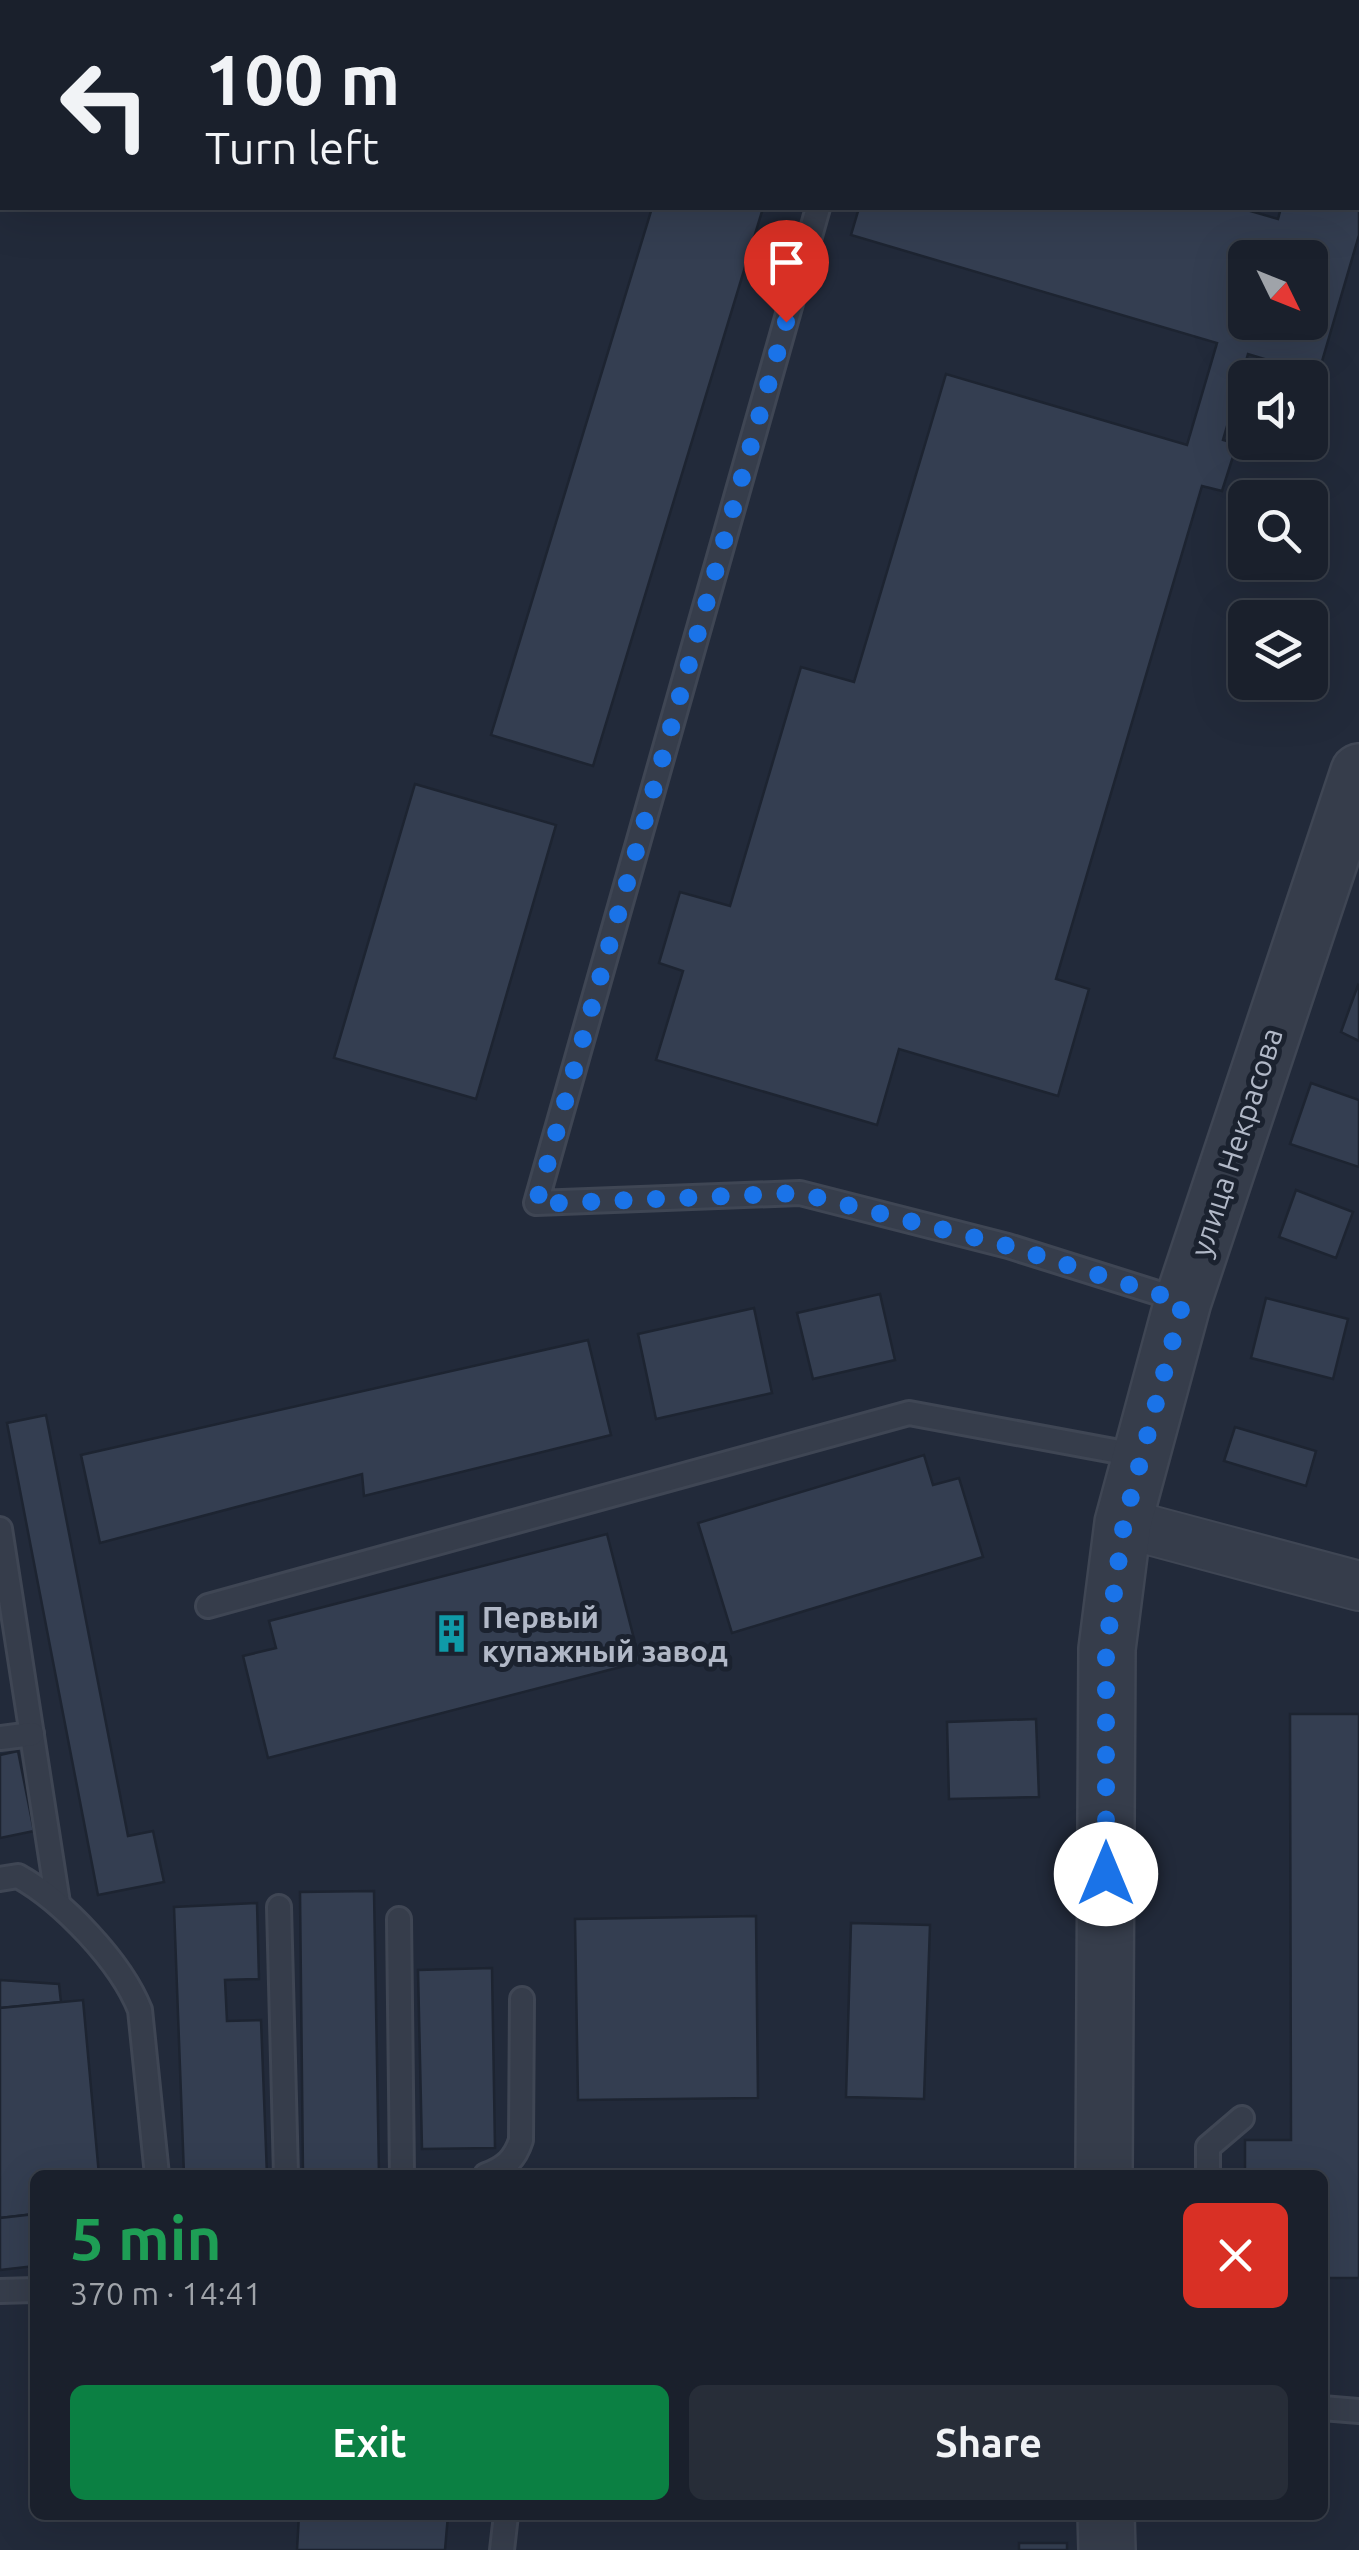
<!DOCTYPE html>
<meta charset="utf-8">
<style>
:root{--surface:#1a202c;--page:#272d38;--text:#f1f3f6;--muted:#9fa3a9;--line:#383e48;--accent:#0b8043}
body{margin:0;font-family:Ubuntu,sans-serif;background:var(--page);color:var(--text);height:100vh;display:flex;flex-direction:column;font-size:38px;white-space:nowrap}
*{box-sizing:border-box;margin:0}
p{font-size:32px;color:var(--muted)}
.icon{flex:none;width:55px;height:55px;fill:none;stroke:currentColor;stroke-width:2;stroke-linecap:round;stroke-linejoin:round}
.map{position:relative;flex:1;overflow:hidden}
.details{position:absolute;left:30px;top:2170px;width:1298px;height:350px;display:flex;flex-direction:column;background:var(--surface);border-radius:15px;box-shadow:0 10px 40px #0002,0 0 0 2px var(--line)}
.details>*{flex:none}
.hud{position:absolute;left:0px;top:0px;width:1360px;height:210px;box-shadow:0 10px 40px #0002,0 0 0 2px var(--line);background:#1a202c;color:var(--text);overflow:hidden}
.needle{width:65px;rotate:133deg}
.fabs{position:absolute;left:1228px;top:240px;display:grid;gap:20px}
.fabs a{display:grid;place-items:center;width:100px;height:100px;border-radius:15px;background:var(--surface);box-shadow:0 10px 40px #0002,0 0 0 2px var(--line);font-size:50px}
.pin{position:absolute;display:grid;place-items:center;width:85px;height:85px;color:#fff;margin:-102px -42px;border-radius:50% 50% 50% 0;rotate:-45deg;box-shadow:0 0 10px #0007}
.pin .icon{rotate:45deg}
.me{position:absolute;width:110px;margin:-55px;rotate:0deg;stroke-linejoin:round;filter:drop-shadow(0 0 8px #0008)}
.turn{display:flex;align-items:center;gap:35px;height:210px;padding:0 40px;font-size:45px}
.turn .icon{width:130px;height:130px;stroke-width:2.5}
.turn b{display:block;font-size:70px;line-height:85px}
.round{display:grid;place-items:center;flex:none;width:105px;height:105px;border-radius:15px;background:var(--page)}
.overview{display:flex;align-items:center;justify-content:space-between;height:170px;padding:0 40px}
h1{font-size:60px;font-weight:600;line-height:75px;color:#1e9e55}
.primary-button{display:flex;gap:20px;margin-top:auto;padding:20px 40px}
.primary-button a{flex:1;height:115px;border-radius:15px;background:var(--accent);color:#fff;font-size:40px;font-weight:600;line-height:115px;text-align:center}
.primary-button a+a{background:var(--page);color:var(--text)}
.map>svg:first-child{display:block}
.building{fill:#343e51;stroke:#1d2431;stroke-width:2.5;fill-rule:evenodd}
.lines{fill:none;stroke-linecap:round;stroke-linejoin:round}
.service-casing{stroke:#3f4654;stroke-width:28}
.minor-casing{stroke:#3f4654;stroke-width:52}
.tertiary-casing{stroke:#3f4654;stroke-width:60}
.service{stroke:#363d4b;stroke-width:22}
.minor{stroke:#363d4b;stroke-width:48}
.tertiary{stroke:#363d4b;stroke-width:55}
.route{stroke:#1a73e8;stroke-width:18;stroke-dasharray:0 32.4}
.labels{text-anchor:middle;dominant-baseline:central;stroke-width:10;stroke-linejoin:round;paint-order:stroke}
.street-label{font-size:30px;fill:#b1b8c7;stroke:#1b222f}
.poi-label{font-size:30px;font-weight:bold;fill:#b1b8c7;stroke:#1b222f;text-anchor:start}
</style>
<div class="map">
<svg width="1359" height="2550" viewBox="0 0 1359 2550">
<rect width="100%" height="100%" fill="#222a3a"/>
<g class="building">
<path d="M1359,46v189l-41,140 -70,-21 -25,86 14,4 -15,47 -20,-5 -146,493 33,10 -31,107 -159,-47 -22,76 -221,-65 27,-89 -24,-8 21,-71 50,14 71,-239 53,15 92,-308 241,71 30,-102 -366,-108 8,-27h381l38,11 3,-11h77zM1245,258h65v64h-65z"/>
<path d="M652,208h111l-170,558 -102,-31z"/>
<path d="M415,784l141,41 -80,274 -142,-41z"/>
<path d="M1358,985l1,1v55l-18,-9z"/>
<path d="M1311,1083l48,17v67l-69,-23z"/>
<path d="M1296,1190l57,22 -17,46 -57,-21z"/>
<path d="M880,1294l15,66 -82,19 -16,-66z"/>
<path d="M1266,1298l82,21 -15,60 -82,-21z"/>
<path d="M754,1308l18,85 -116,26 -18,-85z"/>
<path d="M588,1340l23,95 -247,61 -2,-22 -262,69 -19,-88z"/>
<path d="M46,1415l82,421 25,-5 11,51 -66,13 -91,-472z"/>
<path d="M1235,1427l81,24 -10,35 -82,-25z"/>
<path d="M924,1455l9,30 26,-7 24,79 -251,76 -34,-110z"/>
<path d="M607,1534l33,128 -372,96 -25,-102 33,-8 -7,-27z"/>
<path d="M1290,1714h69v564h-37v-103h-77v-35h46z"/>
<path d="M1036,1719l3,78 -90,2 -2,-77z"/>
<path d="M18,1751l16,80 -34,7v-83z"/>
<path d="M374,1891l5,284h-76l-3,-283z"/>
<path d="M257,1903l2,76 -34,1 2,41 34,-1 6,155h-83l-10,-268z"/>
<path d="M756,1916l2,182 -180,2 -3,-181z"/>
<path d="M851,1923l79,2 -6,174 -78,-2z"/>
<path d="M492,1968l3,180 -73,1 -4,-179z"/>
<path d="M0,1980l59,4 2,18 -61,6z"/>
<path d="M83,2000l16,175h-64v39l-35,4v-210z"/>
<path d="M35,2214v52l-35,4v-52z"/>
<path d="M299,2515h149l-3,35h-148z"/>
<rect x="1019" y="2543" width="48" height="7"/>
</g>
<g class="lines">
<defs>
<g id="service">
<path d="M835,0l2,2"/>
<path d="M818,208l-282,995 264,-10 208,53 175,55"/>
<path d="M0,1529l58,374"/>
<path d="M208,1606l701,-193 232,43"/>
<path d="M0,1738l32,-4"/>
<path d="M0,1879l18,-3c45,25 103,86 122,134l17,165"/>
<path d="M279,1907l7,268"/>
<path d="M399,1919l3,256"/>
<path d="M486,2175c19,-7 29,-16 35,-35l1,-141"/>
<path d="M1208,2175v-28l34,-29"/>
<path d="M0,2291l35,-1"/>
<path d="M1322,2408l37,3"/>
<path d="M502,2550l4,-35"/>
</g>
<path id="minor" d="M1123,1523l236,63"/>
<g id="tertiary">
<path d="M1104,2175l3,-526 16,-126 60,-222 176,-529"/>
<path d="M1106,2515l1,35"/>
</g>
</defs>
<use href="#service" class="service-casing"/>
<use href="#minor" class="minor-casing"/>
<use href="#tertiary" class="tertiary-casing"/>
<use href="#service" class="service"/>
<use href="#minor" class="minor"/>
<use href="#tertiary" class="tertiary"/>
</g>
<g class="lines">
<path class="route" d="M786,322l-250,882 264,-11 208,53 175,56 -59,221 -18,126v225"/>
</g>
<defs>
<symbol id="building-bare" viewBox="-9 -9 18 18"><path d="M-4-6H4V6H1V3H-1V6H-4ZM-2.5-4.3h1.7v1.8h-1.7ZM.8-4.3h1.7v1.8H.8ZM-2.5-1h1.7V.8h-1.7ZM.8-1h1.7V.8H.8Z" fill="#0f9aa8" stroke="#1b222f" stroke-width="2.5" paint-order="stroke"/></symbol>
</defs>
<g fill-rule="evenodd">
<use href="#building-bare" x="424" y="1606" width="55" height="55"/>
</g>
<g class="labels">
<g class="street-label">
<text transform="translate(1236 1142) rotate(-72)">улица Некрасова</text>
</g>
<g class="poi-label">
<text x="482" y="1617">Первый<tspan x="482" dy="34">купажный завод</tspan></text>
</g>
</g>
</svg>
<div class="fabs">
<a><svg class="needle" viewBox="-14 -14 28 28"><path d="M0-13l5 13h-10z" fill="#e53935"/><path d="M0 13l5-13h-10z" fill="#9fa3a9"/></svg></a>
<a><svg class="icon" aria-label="sound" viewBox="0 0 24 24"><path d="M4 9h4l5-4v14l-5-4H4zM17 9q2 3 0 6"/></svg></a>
<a><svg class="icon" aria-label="search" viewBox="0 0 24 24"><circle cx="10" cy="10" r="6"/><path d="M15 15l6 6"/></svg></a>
<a><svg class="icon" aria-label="layers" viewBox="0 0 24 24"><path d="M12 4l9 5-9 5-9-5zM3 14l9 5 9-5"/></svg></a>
</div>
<div class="pin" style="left:786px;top:322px;background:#d93025"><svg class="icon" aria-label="arrive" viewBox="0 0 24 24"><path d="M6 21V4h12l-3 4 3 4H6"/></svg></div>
<svg class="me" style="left:1106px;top:1874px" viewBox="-20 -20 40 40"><circle r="19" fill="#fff"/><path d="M0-13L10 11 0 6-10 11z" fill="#1a73e8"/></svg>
<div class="hud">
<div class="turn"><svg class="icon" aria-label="left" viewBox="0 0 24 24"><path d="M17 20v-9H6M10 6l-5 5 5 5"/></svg><div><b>100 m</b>Turn left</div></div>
</div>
<section class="details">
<div class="overview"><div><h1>5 min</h1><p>370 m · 14:41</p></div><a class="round" style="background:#d93025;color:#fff"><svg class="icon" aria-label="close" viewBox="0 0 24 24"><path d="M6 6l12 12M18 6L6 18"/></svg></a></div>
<div class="primary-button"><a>Exit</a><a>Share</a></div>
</section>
</div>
